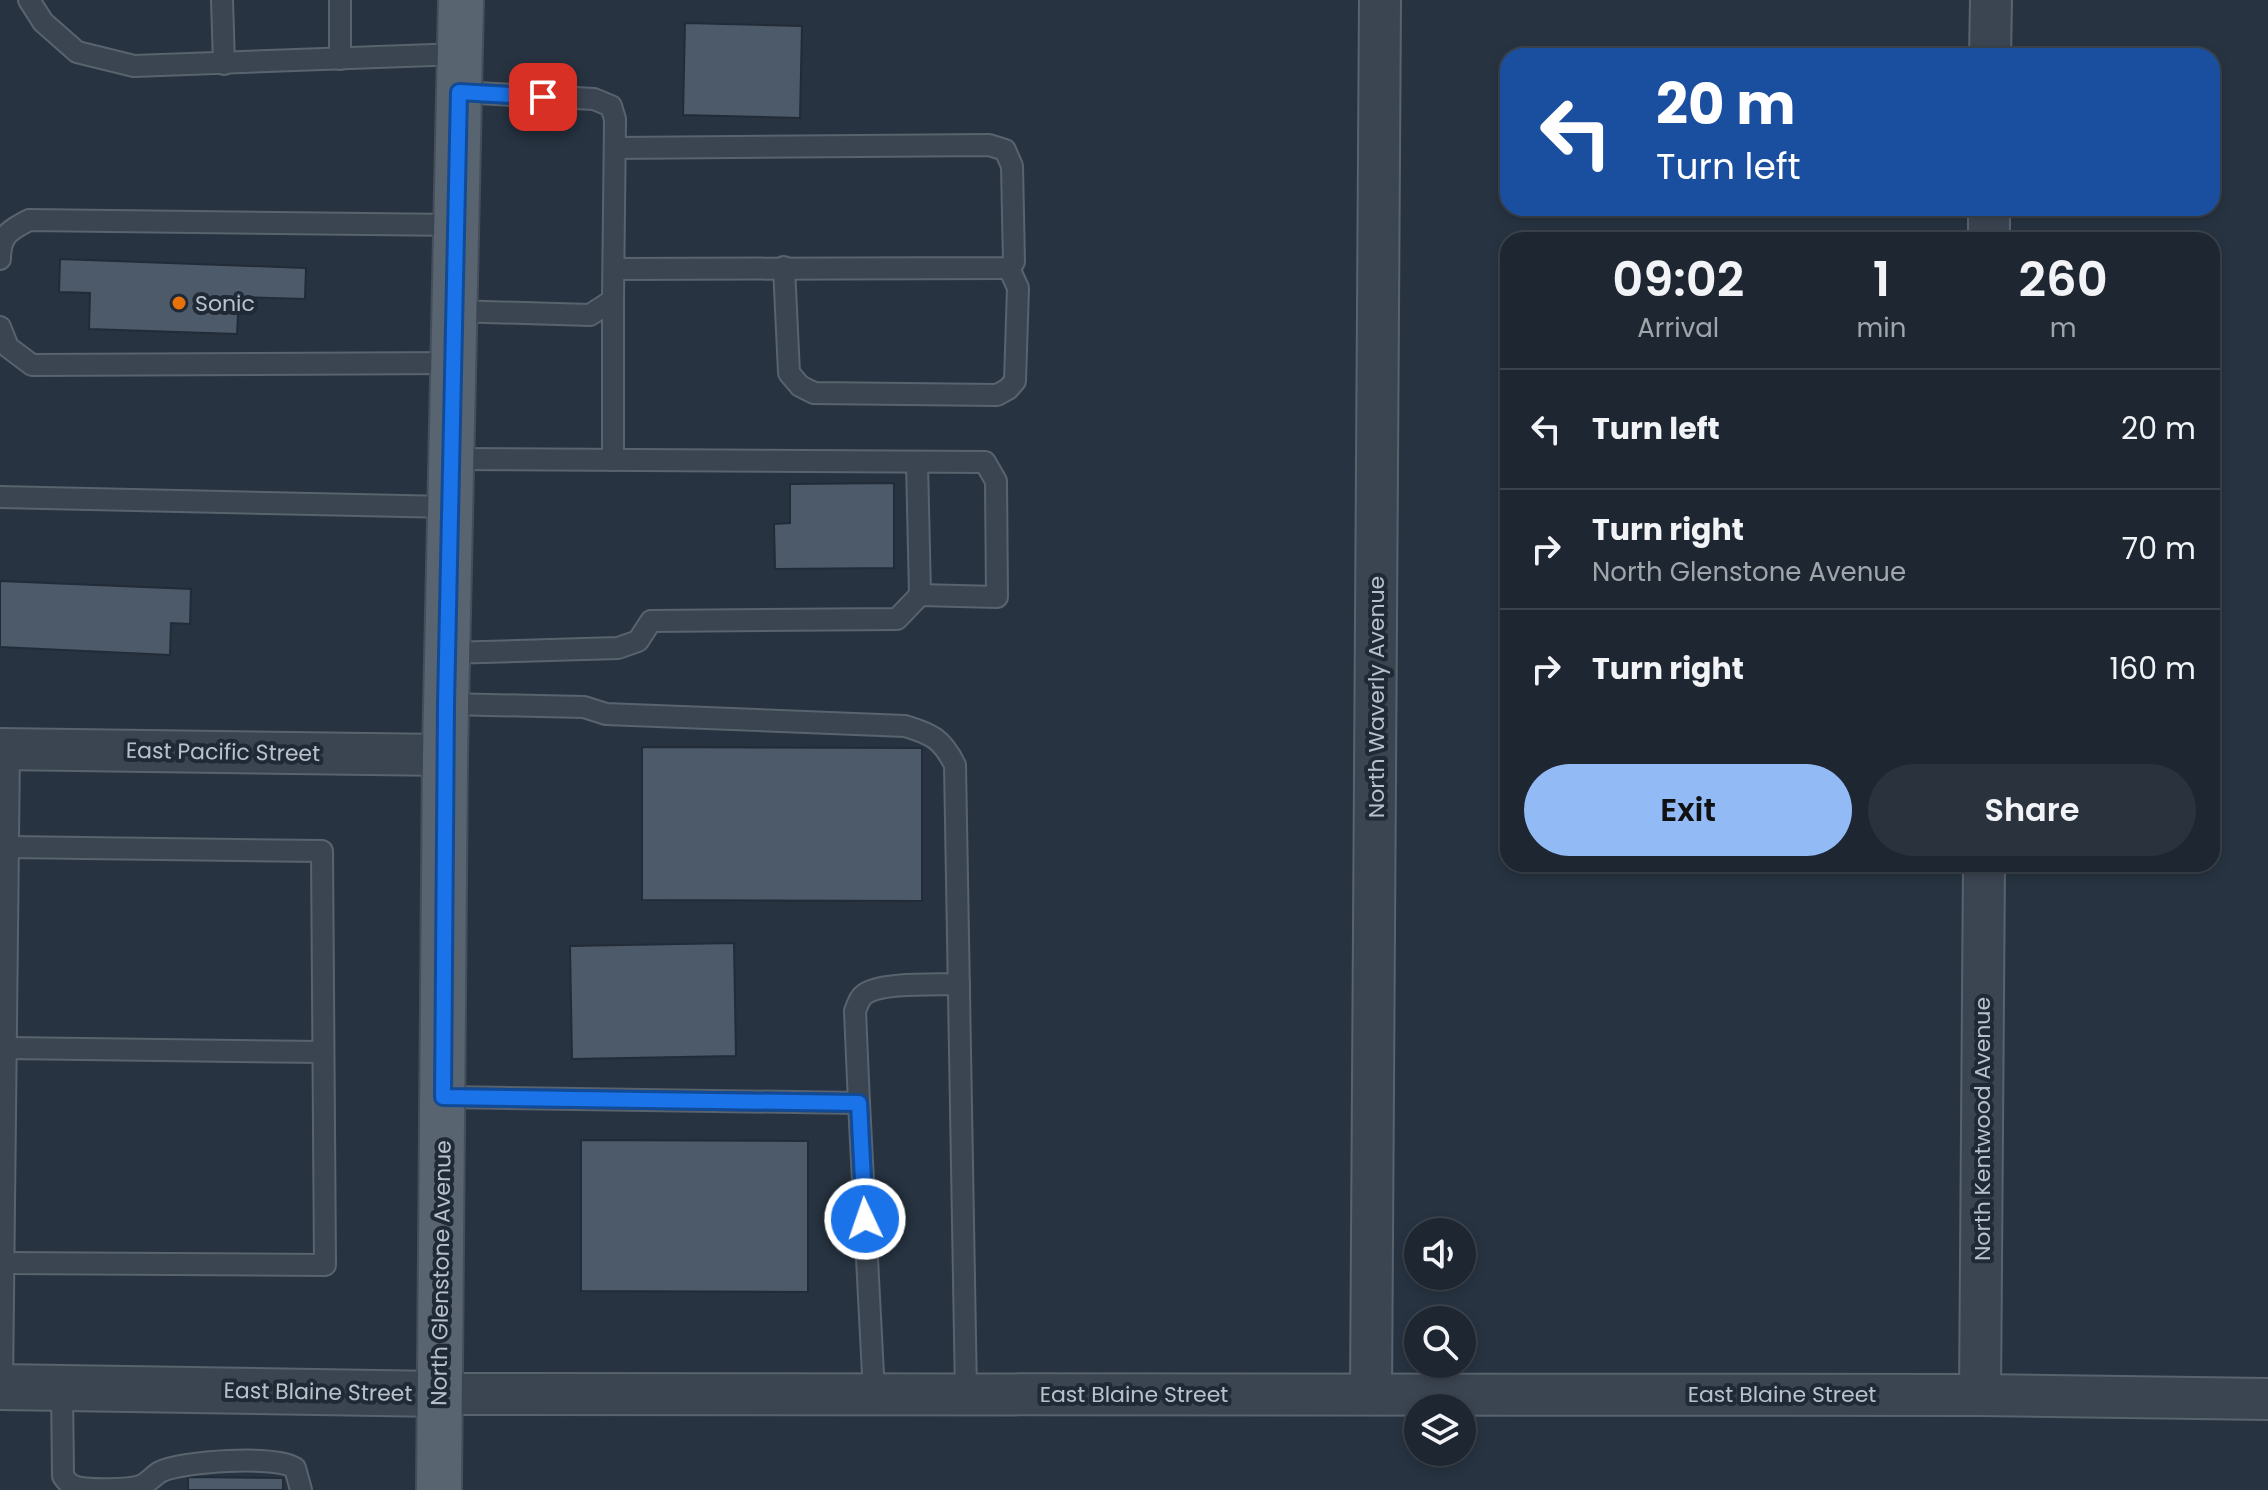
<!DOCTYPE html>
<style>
:root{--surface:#1d2631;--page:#2a323d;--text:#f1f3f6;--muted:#a0a5ab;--line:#3b434d;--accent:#92bbf6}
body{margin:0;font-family:Poppins,sans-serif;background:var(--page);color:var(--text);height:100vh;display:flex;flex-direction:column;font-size:30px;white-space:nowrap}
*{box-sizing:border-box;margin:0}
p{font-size:26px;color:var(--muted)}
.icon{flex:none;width:44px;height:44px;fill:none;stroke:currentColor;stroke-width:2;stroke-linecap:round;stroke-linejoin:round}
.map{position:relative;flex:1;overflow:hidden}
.details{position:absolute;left:1500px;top:232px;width:720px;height:640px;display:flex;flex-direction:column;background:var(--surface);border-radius:24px;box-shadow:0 4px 12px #0003,0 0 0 2px var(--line)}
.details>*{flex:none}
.top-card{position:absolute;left:1500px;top:48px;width:720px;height:168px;border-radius:24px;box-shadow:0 4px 12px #0003,0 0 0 2px var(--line);background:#1a4fa0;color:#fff;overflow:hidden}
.tools{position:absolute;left:1404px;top:1218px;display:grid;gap:16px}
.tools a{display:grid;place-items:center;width:72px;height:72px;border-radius:50%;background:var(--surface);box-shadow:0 4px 12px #0003,0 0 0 2px var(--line);font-size:40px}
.pin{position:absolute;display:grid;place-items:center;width:68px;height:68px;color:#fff;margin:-34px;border-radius:16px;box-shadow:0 4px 12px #0006}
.me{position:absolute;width:88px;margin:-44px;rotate:357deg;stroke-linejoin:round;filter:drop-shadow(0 0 6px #0008)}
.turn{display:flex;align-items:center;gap:28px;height:168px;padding:0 24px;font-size:36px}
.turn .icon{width:104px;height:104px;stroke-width:2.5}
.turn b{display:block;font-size:56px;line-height:68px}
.eta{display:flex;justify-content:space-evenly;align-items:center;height:136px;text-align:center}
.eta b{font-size:48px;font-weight:600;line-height:56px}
.action{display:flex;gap:16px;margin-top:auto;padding:16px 24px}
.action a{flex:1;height:92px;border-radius:48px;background:var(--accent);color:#111;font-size:32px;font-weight:600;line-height:92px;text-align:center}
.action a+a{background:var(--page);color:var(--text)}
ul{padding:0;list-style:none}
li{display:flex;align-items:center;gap:24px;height:120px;padding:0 24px;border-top:2px solid var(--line)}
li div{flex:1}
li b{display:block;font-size:30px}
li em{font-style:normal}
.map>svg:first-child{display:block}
.building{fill:#4d5a6a;stroke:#222c38;stroke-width:2}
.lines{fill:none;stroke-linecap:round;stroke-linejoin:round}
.service-casing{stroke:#59636e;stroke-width:24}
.minor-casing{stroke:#59636e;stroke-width:44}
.tertiary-casing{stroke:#59636e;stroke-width:48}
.primary-casing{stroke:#454e5a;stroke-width:48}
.service{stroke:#3b4551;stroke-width:20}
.minor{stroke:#3b4551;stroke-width:40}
.tertiary{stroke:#3b4551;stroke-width:44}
.primary{stroke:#596471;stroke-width:44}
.route-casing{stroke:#114b97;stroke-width:20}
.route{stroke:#1a73e8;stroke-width:14}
.food-dot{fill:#e8710a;stroke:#202a36;stroke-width:3}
.labels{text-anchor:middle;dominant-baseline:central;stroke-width:8;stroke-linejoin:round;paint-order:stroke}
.poi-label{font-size:22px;fill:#b8c0cb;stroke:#202a36;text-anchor:start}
.street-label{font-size:22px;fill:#b8c0cb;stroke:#202a36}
</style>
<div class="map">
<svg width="2268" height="1490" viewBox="0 0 2268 1490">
<rect width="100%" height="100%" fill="#273341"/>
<g class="building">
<path d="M685,23l117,3 -2,92 -117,-3z"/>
<path d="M60,259l246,9 -1,31 -66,-2 -2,37 -148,-5 1,-36 -31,-1z"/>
<path d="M894,483v85l-119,1 -1,-45 16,-1v-39z"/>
<path d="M0,581l191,8 -1,35 -19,-1 -1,32 -170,-8z"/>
<path d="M642,747l280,1v153l-280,-1z"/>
<path d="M734,943l2,113 -164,3 -2,-113z"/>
<path d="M581,1140l227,1v151l-227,-1z"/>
<path d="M188,1477l95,1v12h-95z"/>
</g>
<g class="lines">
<defs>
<g id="service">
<path d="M29,0l14,22 34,30 57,14 326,-12"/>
<path d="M222,0l2,64"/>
<path d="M340,0v59"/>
<path d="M0,259c0,-24 10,-29 29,-39l427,5"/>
<path d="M784,267l5,106 11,13 14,7 183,2 11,-6 7,-8 3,-93 -9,-20"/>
<path d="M614,269l395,-1 5,-6 -2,-96 -7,-16 -16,-5 -374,3"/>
<path d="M613,300v160"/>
<path d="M454,311l136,4 23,-15 2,-181 -4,-13 -17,-7 -135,-7"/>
<path d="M0,327l8,20 24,18 421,-2"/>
<path d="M917,462l3,133"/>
<path d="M0,497l450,10"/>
<path d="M448,653l170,-5 20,-7 13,-20 246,-2 23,-24 77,2 -1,-116 -11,-19 -534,-3"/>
<path d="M446,704l138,3 22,7 299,12c27,8 37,13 50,39l11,629"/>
<path d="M6,1048l317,4"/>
<path d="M443,1097l416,6 15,291"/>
<path d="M859,1103l-4,-92c3,-7 4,-13 10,-17 17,-12 71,-9 94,-10"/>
<path d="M4,1263l321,2 -3,-414 -314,-4"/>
<path d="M2,1387l7,-638"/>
<path d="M62,1388l1,88c4,6 7,9 14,11 11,3 52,3 63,-1 7,-2 13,-10 20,-14 21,-11 116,-17 135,-4l6,22"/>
</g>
<g id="minor">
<path d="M1990,56l1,-56"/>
<path d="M1989,240v-32"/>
<path d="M0,749l445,6"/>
<path d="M440,1394l1540,1 288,4"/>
<path d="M1371,1394l9,-1394"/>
<path d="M1980,1395l4,-531"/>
</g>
<path id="tertiary" d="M0,1387l440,7"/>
<path id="primary" d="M439,1490l6,-735 16,-755"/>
</defs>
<use href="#service" class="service-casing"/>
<use href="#minor" class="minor-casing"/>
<use href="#tertiary" class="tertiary-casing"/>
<use href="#primary" class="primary-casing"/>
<use href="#service" class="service"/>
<use href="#minor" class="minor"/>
<use href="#tertiary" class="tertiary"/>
<use href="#primary" class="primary"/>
</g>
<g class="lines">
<defs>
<path id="route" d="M543,97l-84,-5 -13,612 -3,393 416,6 6,116"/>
</defs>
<use href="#route" class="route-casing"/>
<use href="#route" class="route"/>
</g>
<circle class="food-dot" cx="179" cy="303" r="8"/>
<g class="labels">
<g class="poi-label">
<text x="195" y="303">Sonic</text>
</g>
<g class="street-label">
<text transform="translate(1376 697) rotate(-90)">North Waverly Avenue</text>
<text transform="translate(223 752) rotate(1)">East Pacific Street</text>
<text transform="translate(1982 1129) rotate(-90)">North Kentwood Avenue</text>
<text transform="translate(441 1273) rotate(-89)">North Glenstone Avenue</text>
<text transform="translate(318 1392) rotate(1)">East Blaine Street</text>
<text x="1134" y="1394">East Blaine Street</text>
<text x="1782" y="1394">East Blaine Street</text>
</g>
</g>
</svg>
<div class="tools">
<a><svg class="icon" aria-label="sound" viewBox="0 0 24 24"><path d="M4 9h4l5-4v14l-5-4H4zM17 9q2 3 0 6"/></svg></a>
<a><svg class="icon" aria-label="search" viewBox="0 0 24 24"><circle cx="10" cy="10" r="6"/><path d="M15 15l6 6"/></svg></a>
<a><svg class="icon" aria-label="layers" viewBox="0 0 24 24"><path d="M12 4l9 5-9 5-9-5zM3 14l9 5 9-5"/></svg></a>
</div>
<div class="pin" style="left:543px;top:97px;background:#d93025"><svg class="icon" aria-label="arrive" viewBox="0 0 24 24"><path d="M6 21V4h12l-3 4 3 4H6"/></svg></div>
<svg class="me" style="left:865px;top:1219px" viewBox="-20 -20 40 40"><circle r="17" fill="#1a73e8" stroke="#fff" stroke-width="3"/><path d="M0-11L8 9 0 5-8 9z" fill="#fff"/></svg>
<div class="top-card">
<div class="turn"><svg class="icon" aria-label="left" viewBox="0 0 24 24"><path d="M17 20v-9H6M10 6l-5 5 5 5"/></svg><div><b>20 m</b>Turn left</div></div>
</div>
<section class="details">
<div class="eta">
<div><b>09:02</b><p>Arrival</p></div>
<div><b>1</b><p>min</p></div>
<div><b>260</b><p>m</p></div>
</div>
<ul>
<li><svg class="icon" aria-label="left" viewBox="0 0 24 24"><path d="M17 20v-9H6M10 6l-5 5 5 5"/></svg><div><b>Turn left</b></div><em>20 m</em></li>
<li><svg class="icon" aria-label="right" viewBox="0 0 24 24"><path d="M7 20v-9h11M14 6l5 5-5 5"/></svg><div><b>Turn right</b><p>North Glenstone Avenue</p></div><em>70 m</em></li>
<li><svg class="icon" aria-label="right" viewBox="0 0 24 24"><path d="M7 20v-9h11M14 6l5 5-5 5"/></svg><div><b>Turn right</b></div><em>160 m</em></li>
</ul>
<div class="action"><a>Exit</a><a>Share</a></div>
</section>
</div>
